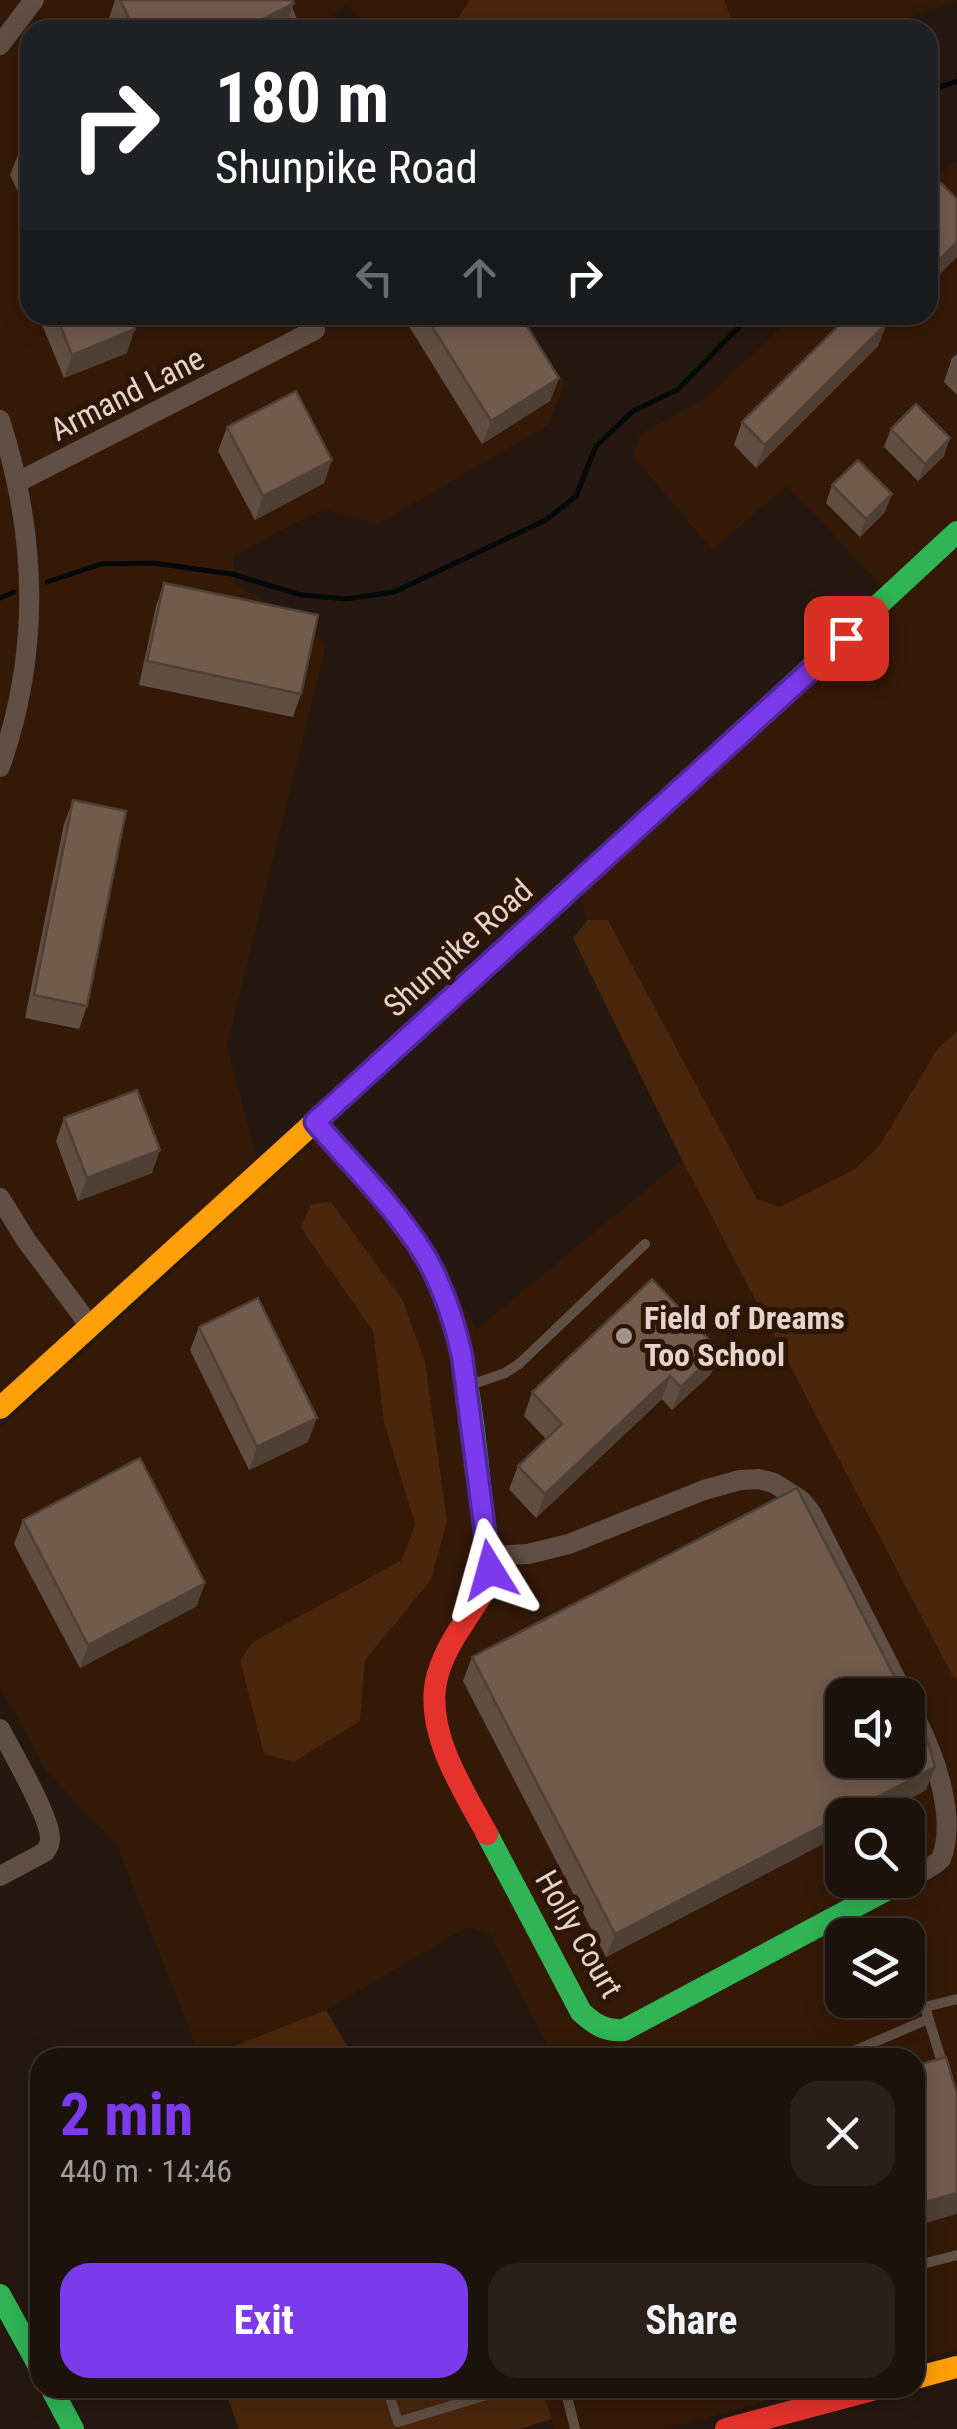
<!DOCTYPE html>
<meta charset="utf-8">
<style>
:root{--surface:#1c120c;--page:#29201a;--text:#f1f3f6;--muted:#a09e9d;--line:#3a322d;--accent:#7c3aed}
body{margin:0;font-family:"Roboto Condensed",sans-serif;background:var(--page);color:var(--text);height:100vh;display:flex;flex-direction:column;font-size:38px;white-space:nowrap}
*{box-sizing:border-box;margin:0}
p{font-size:32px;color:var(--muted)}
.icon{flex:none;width:55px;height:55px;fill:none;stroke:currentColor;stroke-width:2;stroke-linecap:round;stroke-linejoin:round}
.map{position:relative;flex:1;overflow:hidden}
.drawer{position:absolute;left:30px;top:2048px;width:895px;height:350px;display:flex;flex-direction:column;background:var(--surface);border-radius:30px;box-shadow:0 5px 25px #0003,0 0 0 2px var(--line)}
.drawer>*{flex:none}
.top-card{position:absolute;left:20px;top:20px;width:918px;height:305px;border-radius:30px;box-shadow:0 5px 25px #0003,0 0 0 2px var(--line);background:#202124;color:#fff;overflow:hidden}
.fabs{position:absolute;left:825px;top:1678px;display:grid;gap:20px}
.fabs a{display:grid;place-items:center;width:100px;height:100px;border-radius:20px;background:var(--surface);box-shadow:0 5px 25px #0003,0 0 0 2px var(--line);font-size:50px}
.pin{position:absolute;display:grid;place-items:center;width:85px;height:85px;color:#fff;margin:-42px;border-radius:20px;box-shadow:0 5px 15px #0006}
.me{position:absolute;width:110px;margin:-55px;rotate:352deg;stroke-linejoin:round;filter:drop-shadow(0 0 8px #0008)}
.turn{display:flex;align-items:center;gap:35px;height:210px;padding:0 30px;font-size:45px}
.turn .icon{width:130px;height:130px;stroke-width:2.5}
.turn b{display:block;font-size:70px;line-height:85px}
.lanes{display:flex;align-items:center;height:95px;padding:0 30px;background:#0003;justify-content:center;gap:50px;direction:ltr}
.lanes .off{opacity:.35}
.round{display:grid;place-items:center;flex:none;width:105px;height:105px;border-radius:30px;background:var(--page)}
.head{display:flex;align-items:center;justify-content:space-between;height:170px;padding:0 30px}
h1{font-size:60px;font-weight:700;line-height:75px;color:var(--accent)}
.primary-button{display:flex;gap:20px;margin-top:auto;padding:20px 30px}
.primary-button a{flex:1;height:115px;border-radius:30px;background:var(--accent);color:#fff;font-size:40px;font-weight:700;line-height:115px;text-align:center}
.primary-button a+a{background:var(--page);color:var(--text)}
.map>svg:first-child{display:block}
.built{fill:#351907;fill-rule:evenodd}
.green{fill:#4a260d}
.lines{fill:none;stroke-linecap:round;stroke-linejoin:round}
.stream{stroke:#030908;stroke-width:5}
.lane{stroke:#604f45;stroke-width:10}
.street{stroke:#604f45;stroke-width:20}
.fast{stroke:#30b455;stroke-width:22}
.slow{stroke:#ff9f0a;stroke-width:22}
.jam{stroke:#e5322d;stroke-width:22}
.wall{fill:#614e42}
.shaded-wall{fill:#4f4036}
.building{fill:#715b4d;stroke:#4f4036;stroke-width:2.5}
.route-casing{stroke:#51269a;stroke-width:25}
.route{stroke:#7c3aed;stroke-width:18}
.poi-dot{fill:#a2928a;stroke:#2e1607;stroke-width:4}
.labels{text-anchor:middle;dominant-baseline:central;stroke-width:10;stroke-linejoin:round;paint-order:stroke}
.street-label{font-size:32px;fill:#e5d4cb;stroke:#2e1607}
.poi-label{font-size:32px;font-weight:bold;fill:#e5d4cb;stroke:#2e1607;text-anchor:start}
</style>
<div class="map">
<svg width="957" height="2429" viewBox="0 0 957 2429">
<rect width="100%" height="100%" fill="#251810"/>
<g class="built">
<path d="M0,0h470l-21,30h-76l-26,-25 -18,12 3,13h-302v285h484l51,68 -17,42 -170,99 -55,-15 -89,46v29l76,40 16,22 -99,400 31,117 -258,233z"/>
<path d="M724,0h233v1l-85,29h-136z"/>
<path d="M957,161v871l-19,16 -59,98 -23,23 -76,38 -23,-8 -149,-279h-20l-8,-23 305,-308 -98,-103 -75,64 -79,-94 7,-22 65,-35 89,-84h134v-135z"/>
<path d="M333,1124l93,111 50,95 206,-170 269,513 6,6v670l-42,12v-303l-361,-1 -65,-124 -22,-6 -141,83 -120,47h-6l-83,-212 -70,-73 -47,-85v-259zM842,1695h66v65h-66zM842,1815h66v65h-66zM842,1935h66v65h-66z"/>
<path d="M541,2388h276l-152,41h-110z"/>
</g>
<g class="green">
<path d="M470,0h254l12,30h-287z"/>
<path d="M588,920h20l149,279 23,8 75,-38 24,-23 59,-98 19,-16v647l-6,-6 -269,-513 -109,-222z"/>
<path d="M331,1202l72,99 22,61 22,159 -16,59 -66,80 -5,61 -66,41 -30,-8 -24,-94 13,-18 149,-82 13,-36 -31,-102 -11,-91 -72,-103 10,-24z"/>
<path d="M326,2010l28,47h-148z"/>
<path d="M224,2388h317l11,31 -32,10h-281z"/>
</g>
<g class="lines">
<g class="stream">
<path d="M928,91l29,-10"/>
<path d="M47,582l54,-18 52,-1 79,11 69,21 46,4 47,-7 152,-72 30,-24 20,-50 37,-35 44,-21 74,-75"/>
<path d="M0,598l14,-6"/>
</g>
<g class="lane">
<path d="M284,0l12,30"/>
<path d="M473,1384l32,-11 14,-9 126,-120"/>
<path d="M838,2058l90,-39"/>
<path d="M944,2069l-19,-62 32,-8"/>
<path d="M915,2266l42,-11"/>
<path d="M387,2388l11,34 111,-34"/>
<path d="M565,2388l10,41"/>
</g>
<g class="street">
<path d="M0,45l34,-45"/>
<path d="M0,420c37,115 41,231 0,347"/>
<path d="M18,482l297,-152"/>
<path d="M0,1198l26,42 64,86"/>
<path d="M488,1556l40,-2 41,-10 135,-54 36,-10 19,-1 15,4 28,18 10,13 92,181"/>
<path d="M0,1729c12,23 49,86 50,108 0,8 -1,8 -5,15l-45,24"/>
<path d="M908,1879c11,-6 24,-11 33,-20 16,-40 -5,-100 -24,-138"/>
</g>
<g class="fast">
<path d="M638,828l319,-296"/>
<path d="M315,1122c39,43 84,86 112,138 47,88 47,189 60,285"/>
<path d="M487,1834l94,178c13,12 25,20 43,18l281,-150"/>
<path d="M0,2295l40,73"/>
<path d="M51,2388l22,41"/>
</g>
<g class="slow">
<path d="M0,1408l638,-580"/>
<path d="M915,2378l42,-11"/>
</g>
<g class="jam">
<path d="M487,1834c-23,-43 -58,-95 -52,-146 3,-23 15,-45 28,-64 21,-33 29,-38 24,-79"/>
<path d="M726,2429l153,-41"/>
</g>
</g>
<g class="wall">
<path d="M115,0h5l174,3 -9,24 -6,3h-164l-6,-12z"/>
<path d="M30,146v71l-20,-42 9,-23z"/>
<path d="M38,315h92l-3,38 -63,25z"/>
<path d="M402,315h118l39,63 -9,23 -68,43z"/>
<path d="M887,323l-9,23 -122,122 -22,-23 8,-23z"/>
<path d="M957,354v41l-13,-13 8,-24z"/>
<path d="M227,427l97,56 -69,37 -37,-69z"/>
<path d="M891,429l53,27 -26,25 -34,-34z"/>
<path d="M832,485l53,27 -25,25 -34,-34z"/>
<path d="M164,583l137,111 -8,23 -154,-32 17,-79z"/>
<path d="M73,800l14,206 -8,23 -54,-11 39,-194z"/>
<path d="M64,1118l88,55 -74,28 -22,-60z"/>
<path d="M199,1327l109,115 -59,28 -59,-120z"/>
<path d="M719,1350l-8,24 -39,36 -10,-11 -126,119 -27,-29 9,-23 28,-27 -22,-23 8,-24z"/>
<path d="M23,1520l174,86 -117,62 -66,-124z"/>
<path d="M472,1657l454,133 -47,25h-37v19l-236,123 -143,-276z"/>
</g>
<g class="shaded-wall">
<path d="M294,3l-9,24 -6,3h-38z"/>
<path d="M957,242v15l-29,29v-15z"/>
<path d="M887,323l-9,23 -122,122 9,-23z"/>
<path d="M135,329l-8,24 -63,25 8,-23z"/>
<path d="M559,378l-9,23 -68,43 9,-23z"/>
<path d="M950,438l-6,18 -26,25 7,-17z"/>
<path d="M332,460l-8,23 -69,37 8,-24z"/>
<path d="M892,494l-7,18 -25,25 6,-18z"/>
<path d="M160,1150l-8,23 -74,28 9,-23z"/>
<path d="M719,1350l-8,24 -39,36 9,-23z"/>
<path d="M670,1376l-8,23 -126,119 9,-24z"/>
<path d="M317,1418l-9,24 -59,28 8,-23z"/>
<path d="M205,1583l-8,23 -117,62 8,-23z"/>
<path d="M935,1767l-9,23 -47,25h-36z"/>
<path d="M842,1815v19l-236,123 9,-23z"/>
<path d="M957,2193v21l-42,12v-21z"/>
</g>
<g class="building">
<path d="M120,0h172l2,3 -53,27h-106z"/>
<path d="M30,146v30l-11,-24z"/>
<path d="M941,183l16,16v43l-29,29v-74z"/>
<path d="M56,315h74l5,14 -63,26z"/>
<path d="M425,315h95l39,63 -68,43z"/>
<path d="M849,315h30l8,8 -122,122 -23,-23z"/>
<path d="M296,391l36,69 -69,36 -36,-69z"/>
<path d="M916,404l34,34 -25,26 -34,-35z"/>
<path d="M858,460l34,34 -26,25 -34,-34z"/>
<path d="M164,583l154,32 -17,79 -154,-33z"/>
<path d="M73,800l53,11 -39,195 -53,-11z"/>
<path d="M137,1090l23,60 -73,28 -23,-60z"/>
<path d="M652,1279l67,71 -38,37 -11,-11 -125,118 -27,-28 44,-42 -30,-32z"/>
<path d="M258,1298l59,120 -60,29 -58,-120z"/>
<path d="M140,1458l65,125 -117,62 -65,-125z"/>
<path d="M797,1488l107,207h-62v65h66v-58l19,37 8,28 -320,167 -143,-277z"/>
<path d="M946,2057l11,37v99l-42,12v-139z"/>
</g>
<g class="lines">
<defs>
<path id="route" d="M490,1570l-28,-214c-8,-36 -19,-70 -38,-102 -30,-48 -72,-89 -109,-132l531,-484"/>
</defs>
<use href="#route" class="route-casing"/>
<use href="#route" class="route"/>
</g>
<circle class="poi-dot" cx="624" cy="1336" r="10"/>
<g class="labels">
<g class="street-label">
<text transform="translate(127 394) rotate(-27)">Armand Lane</text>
<text transform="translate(458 948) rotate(-42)">Shunpike Road</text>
<text transform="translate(579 1934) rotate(60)">Holly Court</text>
</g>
<g class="poi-label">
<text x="644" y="1318">Field of Dreams<tspan x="644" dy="37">Too School</tspan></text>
</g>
</g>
</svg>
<div class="fabs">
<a><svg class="icon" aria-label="sound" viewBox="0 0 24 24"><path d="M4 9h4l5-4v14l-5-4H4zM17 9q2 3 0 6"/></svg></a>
<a><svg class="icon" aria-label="search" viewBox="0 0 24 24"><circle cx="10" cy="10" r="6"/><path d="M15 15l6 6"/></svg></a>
<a><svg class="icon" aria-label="layers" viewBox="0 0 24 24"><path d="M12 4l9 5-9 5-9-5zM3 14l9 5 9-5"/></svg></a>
</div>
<div class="pin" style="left:846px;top:638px;background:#d93025"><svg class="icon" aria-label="arrive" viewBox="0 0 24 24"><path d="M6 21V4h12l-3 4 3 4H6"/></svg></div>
<svg class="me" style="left:490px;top:1570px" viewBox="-20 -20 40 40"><path d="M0-17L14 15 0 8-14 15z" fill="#7c3aed" stroke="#fff" stroke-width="4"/></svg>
<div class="top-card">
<div class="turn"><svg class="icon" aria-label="right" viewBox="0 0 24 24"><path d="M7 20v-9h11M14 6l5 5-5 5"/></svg><div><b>180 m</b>Shunpike Road</div></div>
<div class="lanes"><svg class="icon off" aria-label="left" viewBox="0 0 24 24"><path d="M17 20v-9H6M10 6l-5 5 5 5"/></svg><svg class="icon off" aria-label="ahead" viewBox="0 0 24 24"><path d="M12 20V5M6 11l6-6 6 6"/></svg><svg class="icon" aria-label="right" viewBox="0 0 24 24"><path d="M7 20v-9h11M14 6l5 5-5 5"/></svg></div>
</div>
<section class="drawer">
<div class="head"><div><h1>2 min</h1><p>440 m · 14:46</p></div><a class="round"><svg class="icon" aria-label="close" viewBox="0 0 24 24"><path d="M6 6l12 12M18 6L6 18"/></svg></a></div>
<div class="primary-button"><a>Exit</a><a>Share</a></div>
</section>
</div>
